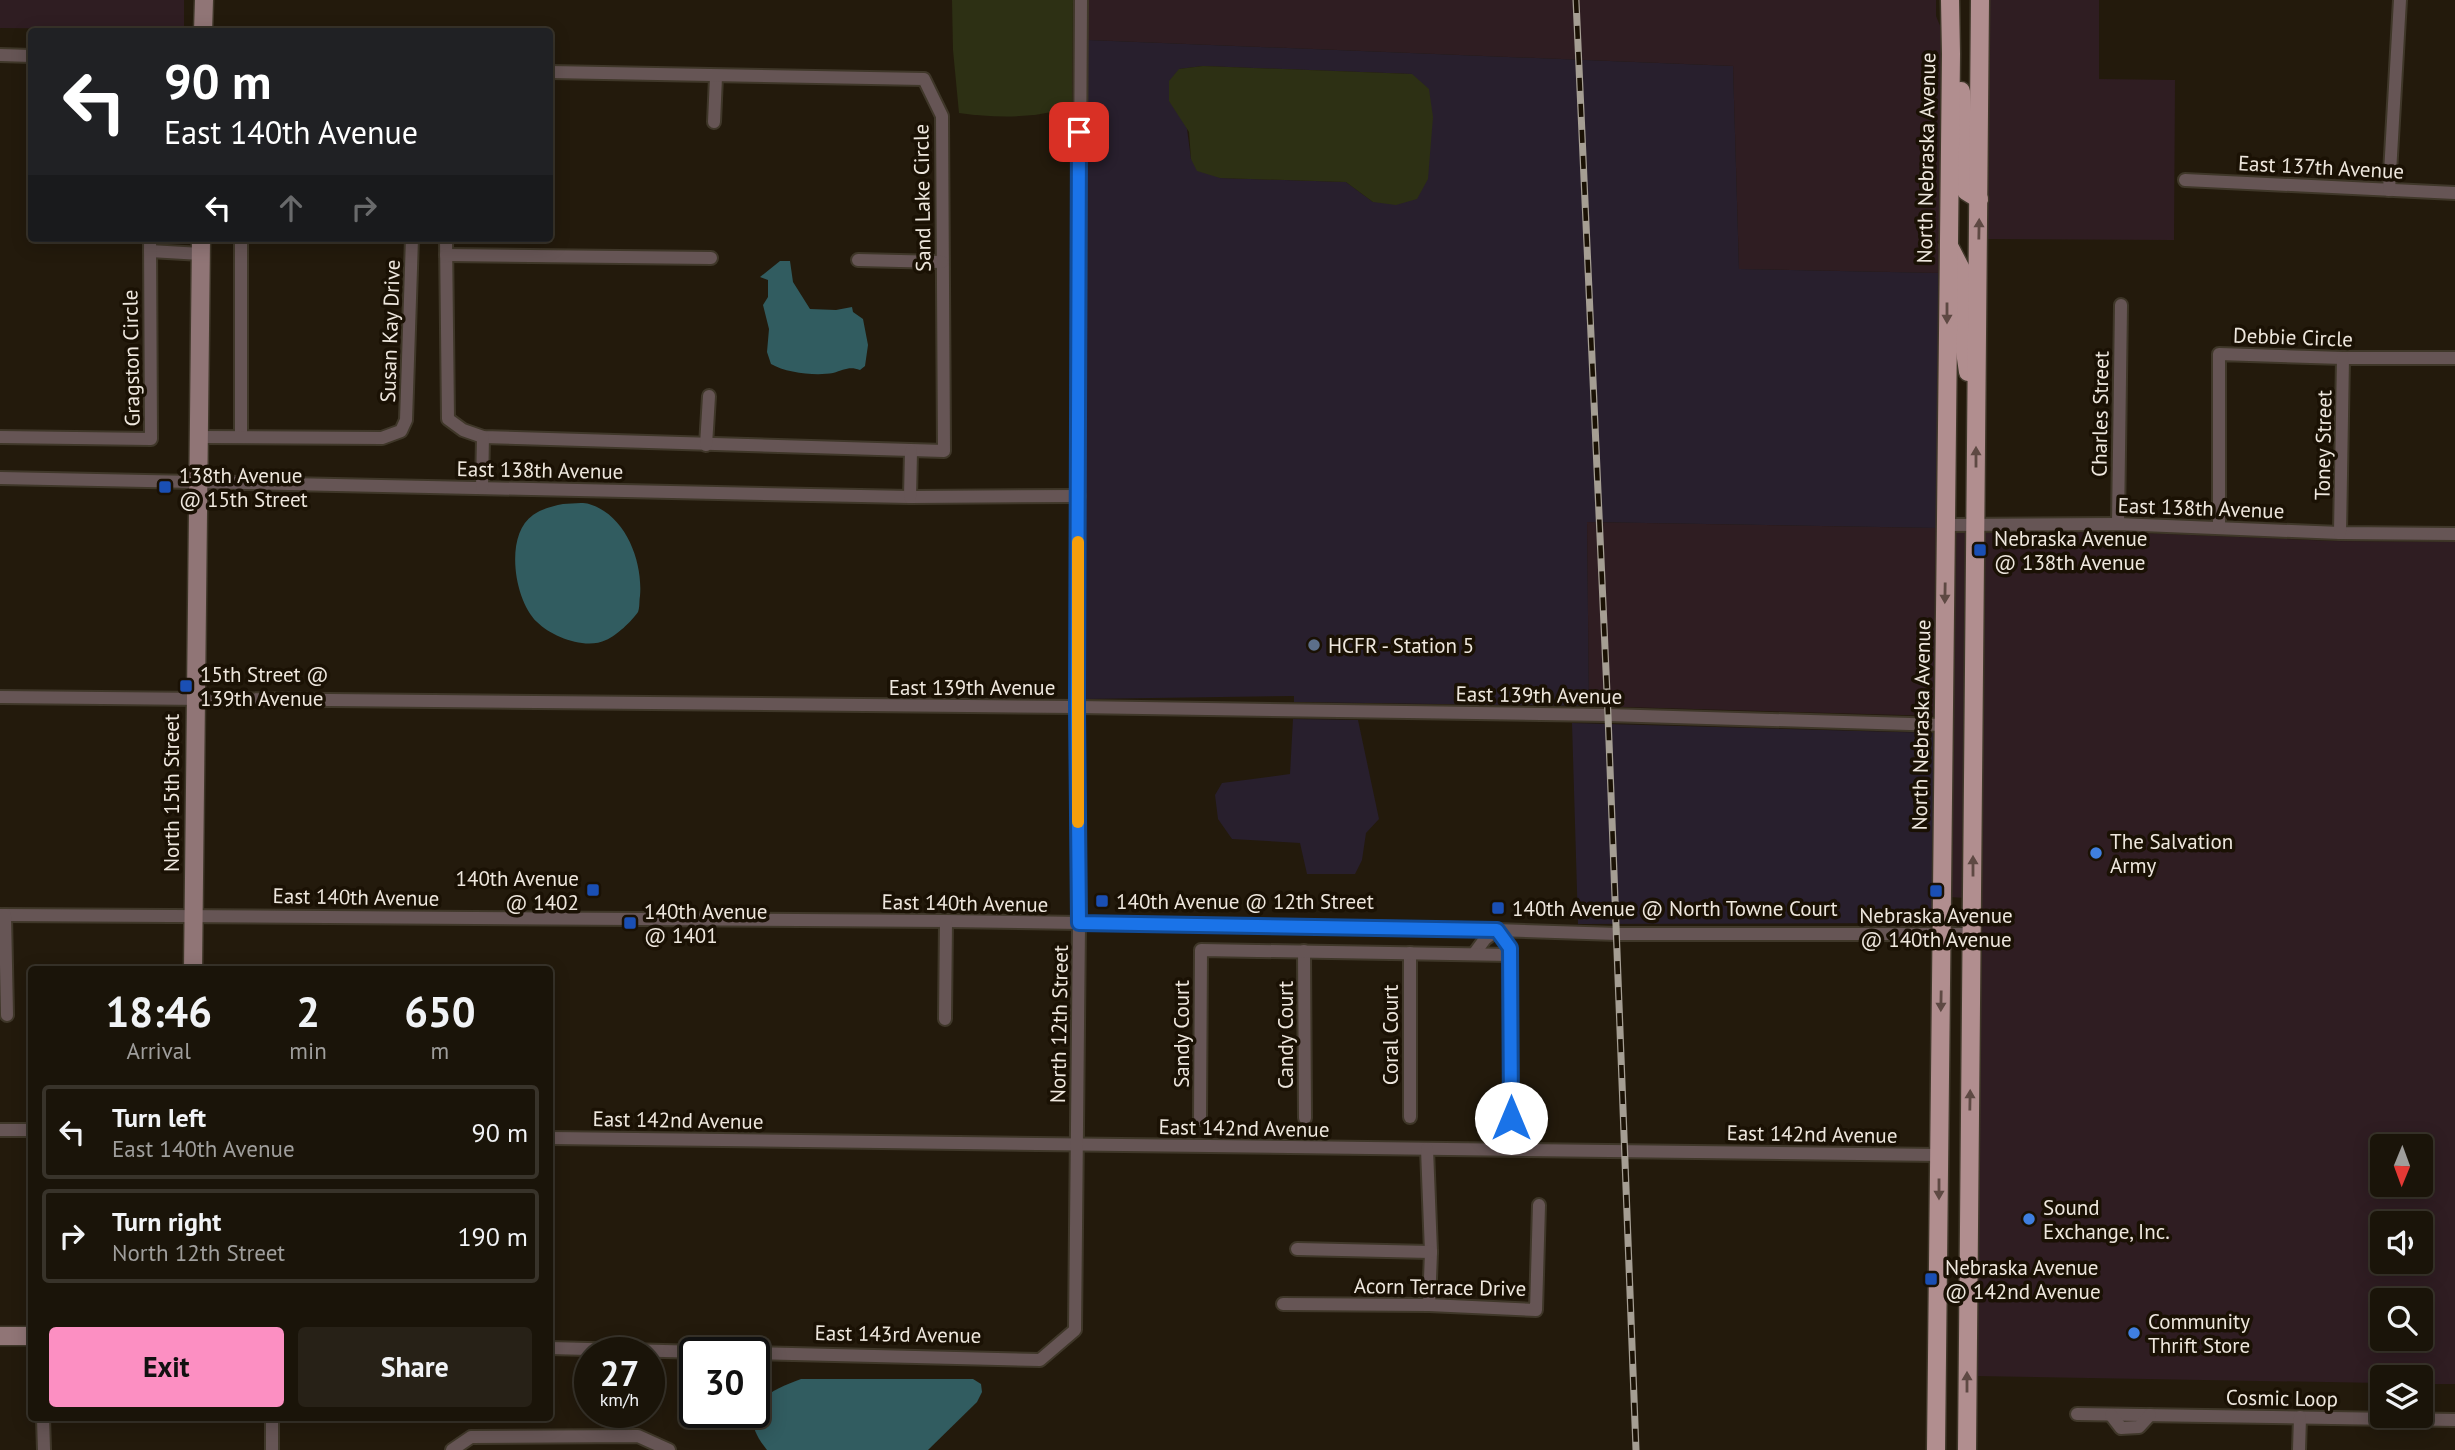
<!DOCTYPE html>
<style>
:root{--surface:#1a1409;--page:#272117;--text:#f1f3f6;--muted:#9f9e9c;--line:#38332a;--accent:#fc8fc2}
body{margin:0;font-family:"PT Sans",sans-serif;background:var(--page);color:var(--text);height:100vh;display:flex;flex-direction:column;font-size:26px;white-space:nowrap}
*{box-sizing:border-box;margin:0}
p{font-size:23px;color:var(--muted)}
.icon{flex:none;width:38px;height:38px;fill:none;stroke:currentColor;stroke-width:2;stroke-linecap:round;stroke-linejoin:round}
.map{position:relative;flex:1;overflow:hidden}
.drawer{position:absolute;left:28px;top:966px;width:525px;height:455px;display:flex;flex-direction:column;background:var(--surface);border-radius:7px;box-shadow:0 4px 18px #0003,0 0 0 2px var(--line)}
.drawer>*{flex:none}
.hud{position:absolute;left:28px;top:28px;width:525px;height:214px;border-radius:7px;box-shadow:0 4px 18px #0003,0 0 0 2px var(--line);background:#202124;color:#fff;overflow:hidden}
.needle{width:46px;rotate:181deg}
.tools{position:absolute;left:2370px;top:1134px;display:grid;gap:14px}
.tools a{display:grid;place-items:center;width:63px;height:63px;border-radius:7px;background:var(--surface);box-shadow:0 4px 18px #0003,0 0 0 2px var(--line);font-size:35px}
.speed{position:absolute;left:574px;top:1337px;display:flex;gap:14px;font-size:35px;font-weight:700;text-align:center}
.speed>*{display:grid;place-content:center;width:91px;height:91px;border-radius:50%;background:var(--surface);box-shadow:0 4px 18px #0003,0 0 0 2px var(--line);line-height:1}
.speed small{font-size:18px;font-weight:400}
.speed .limit{border:4px solid #111;border-radius:10px;background:#fff;color:#111}
.pin{position:absolute;display:grid;place-items:center;width:60px;height:60px;color:#fff;margin:-30px;border-radius:14px;box-shadow:0 4px 10px #0006}
.me{position:absolute;width:77px;margin:-38px;rotate:0deg;stroke-linejoin:round;filter:drop-shadow(0 0 5px #0008)}
.turn{display:flex;align-items:center;gap:24px;height:147px;padding:0 21px;font-size:32px}
.turn .icon{width:91px;height:91px;stroke-width:2.5}
.turn b{display:block;font-size:49px;line-height:60px}
.lanes{display:flex;align-items:center;height:66px;padding:0 21px;background:#0003;justify-content:center;gap:35px;direction:ltr}
.lanes .off{opacity:.35}
.eta{display:flex;justify-content:space-evenly;align-items:center;height:119px;text-align:center}
.eta b{font-size:42px;font-weight:800;line-height:49px}
.button{display:flex;gap:14px;margin-top:auto;padding:14px 21px}
.button a{flex:1;height:80px;border-radius:7px;background:var(--accent);color:#111;font-size:28px;font-weight:800;line-height:80px;text-align:center}
.button a+a{background:var(--page);color:var(--text)}
ul{padding:0;list-style:none}
li{display:flex;align-items:center;gap:21px;height:94px;margin:0 14px 10px;padding:0 7px;border:4px solid var(--line);border-radius:7px}
li div{flex:1}
li b{display:block;font-size:26px}
li em{font-style:normal}
.map>svg:first-child{display:block}
.commercial{fill:#2f1d22;fill-rule:evenodd}
.industrial{fill:#281f2d;fill-rule:evenodd}
.green{fill:#2d3014}
.water{fill:#315c60}
.lines{fill:none;stroke-linecap:round;stroke-linejoin:round}
.street-casing{stroke:#3f3729;stroke-width:16}
.secondary-casing{stroke:#3f3729;stroke-width:21}
.primary-casing{stroke:#3f3729;stroke-width:21}
.street{stroke:#655;stroke-width:12}
.secondary{stroke:#907576;stroke-width:18}
.primary{stroke:#b18e8f;stroke-width:18}
.rail-casing{stroke:#a59e93;stroke-width:7}
.rail{stroke:#1a1104;stroke-width:4.5;stroke-dasharray:13;stroke-linecap:butt}
.oneway{fill:#5e4943}
.route-casing{stroke:#114b97;stroke-width:18}
.route{stroke:#1a73e8;stroke-width:12}
.slow{stroke:#f59e0b;stroke-width:12}
.transit-dot{fill:#1a4fb4;stroke:#1a1104;stroke-width:2.5}
.service-dot{fill:#5c6f8a;stroke:#1a1104;stroke-width:2.5}
.shop-dot{fill:#3f7fe0;stroke:#1a1104;stroke-width:2.5}
.labels{text-anchor:middle;dominant-baseline:central;stroke-width:7;stroke-linejoin:round;paint-order:stroke}
.street-label{font-size:21px;fill:#eee7de;stroke:#1a1104}
.poi-label{font-size:21px;fill:#eee7de;stroke:#1a1104;text-anchor:start}
</style>
<div class="map">
<svg width="2455" height="1450" viewBox="0 0 2455 1450">
<rect width="100%" height="100%" fill="#231a0c"/>
<g class="commercial">
<path d="M0,0h184v30l-184,-2z"/>
<path d="M1088,0h848v16l7,17 1,15 -2,1 2,7 -4,183 -3,3 3,4v27l-201,-4 -6,-203 -645,-26z"/>
<path d="M1990,0h109v79l76,1 -1,160 -188,-1v-38l3,-6 -3,-1 1,-177z"/>
<path d="M1587,522l351,6 -2,188 -347,-10z"/>
<path d="M2118,532l215,9 122,1v842h-35v-7h-38v6l-407,-7 2,-242 3,-5 -3,-2 6,-594zM2382,1146h38v39h-38zM2382,1223h38v39h-38zM2382,1300h38v39h-38z"/>
<path d="M1953,533h15l-3,365 -16,-1z"/>
</g>
<g class="industrial">
<path d="M1088,40l645,26 6,203 201,4 -2,255 -351,-6 2,184 -295,-4v-6l-209,3zM1203,66l209,8 -39,128 -27,-20 -126,-4 -29,-19 -12,-90z"/>
<path d="M1293,719l65,1 21,99 -13,14 -4,27 -7,14h-48l-7,-31 -68,-4 -14,-20 -3,-24 7,-12 68,-9z"/>
<path d="M1572,723l363,10 -1,187 -31,3 -325,1z"/>
</g>
<g class="green">
<path d="M952,0h121l-1,106c-35,13 -76,12 -113,7l-6,-63z"/>
<path d="M1203,66l209,8 17,15 4,28 -5,62 -11,20 -21,6 -23,-3 -27,-20 -126,-4 -23,-7 -6,-12 -2,-27 -20,-31v-20l10,-12z"/>
</g>
<g class="water">
<path d="M780,261h10l3,21 17,27 26,1 16,-3 1,5 10,7 5,26 -3,21 -5,4c-11,-4 -16,0 -27,3 -17,3 -47,0 -62,-9l-4,-12 2,-23 -6,-24 5,-8v-17l-8,-3z"/>
<path d="M563,504c8,0 19,-2 26,0 37,11 54,58 51,92 -1,5 0,11 -2,16 -6,9 -22,24 -32,28 -20,10 -54,-3 -69,-18 -23,-22 -33,-87 -4,-107 8,-6 20,-9 30,-11z"/>
<path d="M801,1379h172l8,5 1,8 -5,10 -49,48h-161c-33,-41 -4,-57 34,-71z"/>
</g>
<g class="lines">
<defs>
<g id="street">
<path d="M0,55l32,1"/>
<path d="M714,122l2,-45"/>
<path d="M2185,180l270,13"/>
<path d="M2389,190l11,-190"/>
<path d="M241,238v199"/>
<path d="M446,238l2,181 15,11 20,7 461,14 -2,-335 -18,-37 -374,-7"/>
<path d="M150,251l51,3"/>
<path d="M446,255l265,3"/>
<path d="M858,260l84,2"/>
<path d="M0,437l151,2 -1,-201"/>
<path d="M198,437l184,1 19,-7 5,-11 6,-182"/>
<path d="M706,445l3,-49"/>
<path d="M0,478l910,19 169,-1"/>
<path d="M482,488l1,-51"/>
<path d="M910,497l1,-46"/>
<path d="M2118,524l3,-219"/>
<path d="M1946,525l172,-1 222,9 115,1"/>
<path d="M2219,528v-174l124,4h112"/>
<path d="M2340,533l3,-175"/>
<path d="M0,697l1077,10 531,8 335,10"/>
<path d="M0,915l946,6 520,8 151,5h355"/>
<path d="M5,915l2,100"/>
<path d="M1304,951l1,167"/>
<path d="M1410,953v164"/>
<path d="M1474,954l11,-15 12,-9 13,18 1,170"/>
<path d="M945,1019l1,-98"/>
<path d="M1200,1119l1,-169 310,5"/>
<path d="M0,1130h32"/>
<path d="M550,1138l1389,17"/>
<path d="M1427,1149l4,103 -2,53"/>
<path d="M1297,1249l134,3"/>
<path d="M1283,1304l146,1 107,5 3,-105"/>
<path d="M550,1348l190,5"/>
<path d="M754,1353l286,7 35,-30 4,-407 -2,-216 4,-707"/>
<path d="M2077,1414l378,6"/>
<path d="M2111,1415l10,13 18,-1 11,-12"/>
<path d="M43,1418l1,32"/>
<path d="M272,1418v32"/>
<path d="M452,1450l19,-13 167,-1 31,14"/>
<path d="M2299,1450l1,-33"/>
</g>
<g id="secondary">
<path d="M203,32l1,-32"/>
<path d="M193,970l8,-732"/>
<path d="M0,1336h32"/>
</g>
<g id="primary">
<path d="M1961,91l3,95 2,5 13,8"/>
<path d="M1949,246l13,25 -1,53 7,48"/>
<path d="M1936,1450l15,-1396 -1,-54"/>
<path d="M1967,1450l13,-1450"/>
</g>
</defs>
<use href="#street" class="street-casing"/>
<use href="#secondary" class="secondary-casing"/>
<use href="#primary" class="primary-casing"/>
<use href="#street" class="street"/>
<use href="#secondary" class="secondary"/>
<use href="#primary" class="primary"/>
<defs>
<path id="rail" d="M1576,0l32,715 28,735"/>
</defs>
<use href="#rail" class="rail-casing"/>
<use href="#rail" class="rail"/>
</g>
<defs><path id="oneway-solid" d="M-6-.8H1V-3.2L6.5 0L1 3.2V.8H-6Z" transform="scale(1.75)"/></defs>
<g class="oneway">
<use href="#oneway-solid" transform="translate(1979 229) rotate(-89)"/>
<use href="#oneway-solid" transform="translate(1947 313) rotate(90)"/>
<use href="#oneway-solid" transform="translate(1976 457) rotate(-90)"/>
<use href="#oneway-solid" transform="translate(1945 593) rotate(91)"/>
<use href="#oneway-solid" transform="translate(1973 866) rotate(-90)"/>
<use href="#oneway-solid" transform="translate(1941 1001) rotate(91)"/>
<use href="#oneway-solid" transform="translate(1970 1100) rotate(-89)"/>
<use href="#oneway-solid" transform="translate(1939 1189) rotate(90)"/>
<use href="#oneway-solid" transform="translate(1967 1382) rotate(-90)"/>
</g>
<g class="lines">
<defs>
<path id="route" d="M1079,132l-2,575 2,216 418,7 13,18 1,170"/>
</defs>
<use href="#route" class="route-casing"/>
<use href="#route" class="route"/>
<path class="slow" d="M1078,542v280"/>
</g>
<g class="transit-dot">
<rect x="158" y="480" width="14" height="14" rx="3.5"/>
<rect x="1973" y="543" width="14" height="14" rx="3.5"/>
<rect x="179" y="679" width="14" height="14" rx="3.5"/>
<rect x="586" y="883" width="14" height="14" rx="3.5"/>
<rect x="1929" y="884" width="14" height="14" rx="3.5"/>
<rect x="1095" y="894" width="14" height="14" rx="3.5"/>
<rect x="1491" y="901" width="14" height="14" rx="3.5"/>
<rect x="623" y="916" width="14" height="14" rx="3.5"/>
<rect x="1924" y="1272" width="14" height="14" rx="3.5"/>
</g>
<circle class="service-dot" cx="1314" cy="645" r="7"/>
<g class="shop-dot">
<circle cx="2096" cy="853" r="7"/>
<circle cx="2029" cy="1219" r="7"/>
<circle cx="2134" cy="1333" r="7"/>
</g>
<g class="labels">
<g class="street-label">
<text transform="translate(1926 158) rotate(-89)">North Nebraska Avenue</text>
<text transform="translate(2321 167) rotate(3)">East 137th Avenue</text>
<text transform="translate(922 198) rotate(-91)">Sand Lake Circle</text>
<text transform="translate(390 331) rotate(-88)">Susan Kay Drive</text>
<text transform="translate(2293 337) rotate(2)">Debbie Circle</text>
<text transform="translate(131 358) rotate(-91)">Gragston Circle</text>
<text transform="translate(2100 414) rotate(-89)">Charles Street</text>
<text transform="translate(2323 445) rotate(-89)">Toney Street</text>
<text transform="translate(540 470) rotate(1)">East 138th Avenue</text>
<text transform="translate(2201 508) rotate(2)">East 138th Avenue</text>
<text x="972" y="687">East 139th Avenue</text>
<text transform="translate(1539 695) rotate(1)">East 139th Avenue</text>
<text transform="translate(1921 725) rotate(-89)">North Nebraska Avenue</text>
<text transform="translate(171 793) rotate(-90)">North 15th Street</text>
<text transform="translate(356 897) rotate(1)">East 140th Avenue</text>
<text transform="translate(965 903) rotate(1)">East 140th Avenue</text>
<text transform="translate(1059 1024) rotate(-89)">North 12th Street</text>
<text transform="translate(1181 1034) rotate(-90)">Sandy Court</text>
<text transform="translate(1285 1035) rotate(-90)">Candy Court</text>
<text transform="translate(1390 1035) rotate(-90)">Coral Court</text>
<text transform="translate(678 1120) rotate(1)">East 142nd Avenue</text>
<text transform="translate(1244 1128) rotate(1)">East 142nd Avenue</text>
<text transform="translate(1812 1134) rotate(1)">East 142nd Avenue</text>
<text transform="translate(1440 1287) rotate(1)">Acorn Terrace Drive</text>
<text transform="translate(898 1334) rotate(1)">East 143rd Avenue</text>
<text transform="translate(2282 1398) rotate(1)">Cosmic Loop</text>
</g>
<g class="poi-label">
<text x="179" y="475">138th Avenue<tspan x="179" dy="24">@ 15th Street</tspan></text>
<text x="1994" y="538">Nebraska Avenue<tspan x="1994" dy="24">@ 138th Avenue</tspan></text>
<text x="1328" y="645">HCFR - Station 5</text>
<text x="200" y="674">15th Street @<tspan x="200" dy="24">139th Avenue</tspan></text>
<text x="2110" y="841">The Salvation<tspan x="2110" dy="24">Army</tspan></text>
<text x="579" y="878" text-anchor="end">140th Avenue<tspan x="579" dy="24">@ 1402</tspan></text>
<text x="1116" y="901">140th Avenue @ 12th Street</text>
<text x="1512" y="908">140th Avenue @ North Towne Court</text>
<text x="644" y="911">140th Avenue<tspan x="644" dy="24">@ 1401</tspan></text>
<text x="1936" y="915" text-anchor="middle">Nebraska Avenue<tspan x="1936" dy="24">@ 140th Avenue</tspan></text>
<text x="2043" y="1207">Sound<tspan x="2043" dy="24">Exchange, Inc.</tspan></text>
<text x="1945" y="1267">Nebraska Avenue<tspan x="1945" dy="24">@ 142nd Avenue</tspan></text>
<text x="2148" y="1321">Community<tspan x="2148" dy="24">Thrift Store</tspan></text>
</g>
</g>
</svg>
<div class="tools">
<a><svg class="needle" viewBox="-14 -14 28 28"><path d="M0-13l5 13h-10z" fill="#e53935"/><path d="M0 13l5-13h-10z" fill="#9f9e9c"/></svg></a>
<a><svg class="icon" aria-label="sound" viewBox="0 0 24 24"><path d="M4 9h4l5-4v14l-5-4H4zM17 9q2 3 0 6"/></svg></a>
<a><svg class="icon" aria-label="search" viewBox="0 0 24 24"><circle cx="10" cy="10" r="6"/><path d="M15 15l6 6"/></svg></a>
<a><svg class="icon" aria-label="layers" viewBox="0 0 24 24"><path d="M12 4l9 5-9 5-9-5zM3 14l9 5 9-5"/></svg></a>
</div>
<div class="speed"><div>27<small>km/h</small></div><div class="limit">30</div></div>
<div class="pin" style="left:1079px;top:132px;background:#d93025"><svg class="icon" aria-label="arrive" viewBox="0 0 24 24"><path d="M6 21V4h12l-3 4 3 4H6"/></svg></div>
<svg class="me" style="left:1511px;top:1118px" viewBox="-20 -20 40 40"><circle r="19" fill="#fff"/><path d="M0-13L10 11 0 6-10 11z" fill="#1a73e8"/></svg>
<div class="hud">
<div class="turn"><svg class="icon" aria-label="left" viewBox="0 0 24 24"><path d="M17 20v-9H6M10 6l-5 5 5 5"/></svg><div><b>90 m</b>East 140th Avenue</div></div>
<div class="lanes"><svg class="icon" aria-label="left" viewBox="0 0 24 24"><path d="M17 20v-9H6M10 6l-5 5 5 5"/></svg><svg class="icon off" aria-label="ahead" viewBox="0 0 24 24"><path d="M12 20V5M6 11l6-6 6 6"/></svg><svg class="icon off" aria-label="right" viewBox="0 0 24 24"><path d="M7 20v-9h11M14 6l5 5-5 5"/></svg></div>
</div>
<section class="drawer">
<div class="eta">
<div><b>18:46</b><p>Arrival</p></div>
<div><b>2</b><p>min</p></div>
<div><b>650</b><p>m</p></div>
</div>
<ul>
<li><svg class="icon" aria-label="left" viewBox="0 0 24 24"><path d="M17 20v-9H6M10 6l-5 5 5 5"/></svg><div><b>Turn left</b><p>East 140th Avenue</p></div><em>90 m</em></li>
<li><svg class="icon" aria-label="right" viewBox="0 0 24 24"><path d="M7 20v-9h11M14 6l5 5-5 5"/></svg><div><b>Turn right</b><p>North 12th Street</p></div><em>190 m</em></li>
</ul>
<div class="button"><a>Exit</a><a>Share</a></div>
</section>
</div>
